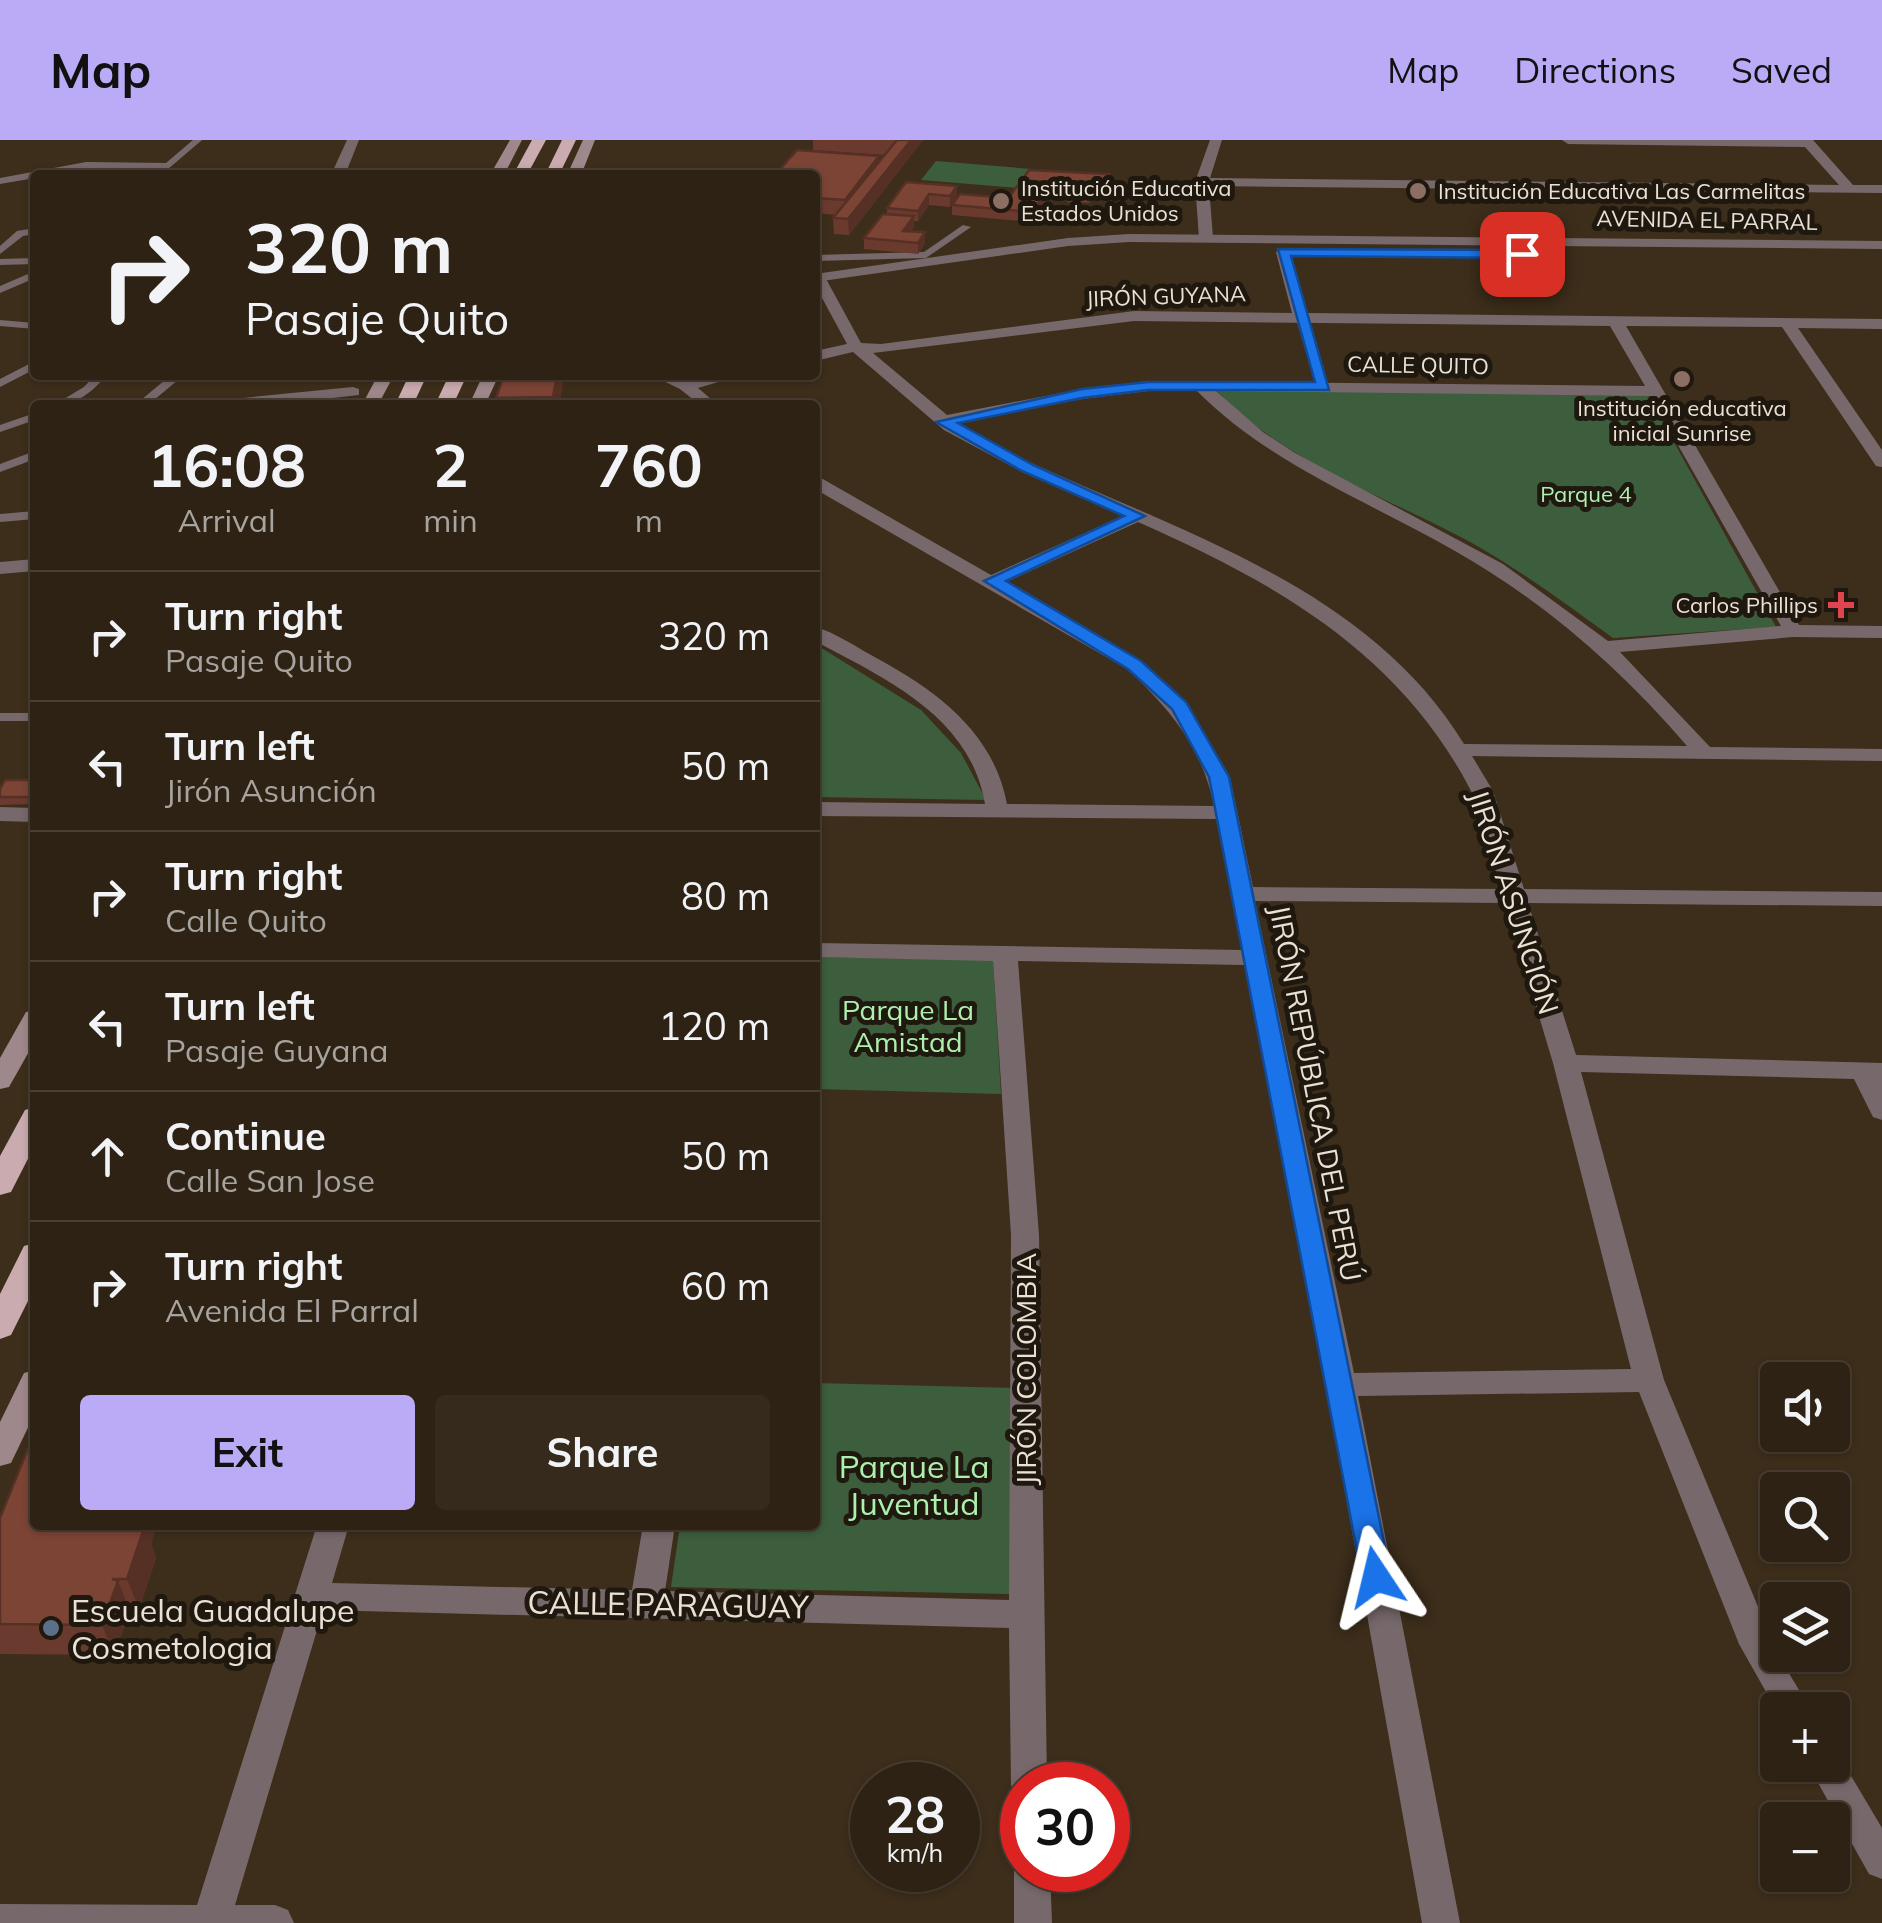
<!DOCTYPE html>
<meta charset="utf-8">
<style>
:root{--surface:#2e2214;--page:#362a1d;--text:#f1f3f6;--muted:#a7a4a0;--line:#493f34;--accent:#bbaaf6}
body{margin:0;font-family:Mulish,sans-serif;background:var(--page);color:var(--text);height:100vh;display:flex;flex-direction:column;font-size:38px;white-space:nowrap}
*{box-sizing:border-box;margin:0}
p{font-size:32px;color:var(--muted)}
.icon{flex:none;width:55px;height:55px;fill:none;stroke:currentColor;stroke-width:2;stroke-linecap:round;stroke-linejoin:round}
.map{position:relative;flex:1;overflow:hidden}
.panel{position:absolute;left:30px;top:260px;width:790px;height:1130px;display:flex;flex-direction:column;background:var(--surface);border-radius:10px;box-shadow:0 2px 8px #0004,0 0 0 2px var(--line)}
.panel>*{flex:none}
.guide{position:absolute;left:30px;top:30px;width:790px;height:210px;border-radius:10px;box-shadow:0 2px 8px #0004,0 0 0 2px var(--line);background:#2e2214;color:var(--text);overflow:hidden}
.buttons{position:absolute;left:1760px;top:1222px;display:grid;gap:20px}
.buttons a{display:grid;place-items:center;width:90px;height:90px;border-radius:10px;background:var(--surface);box-shadow:0 2px 8px #0004,0 0 0 2px var(--line);font-size:50px}
.speed{position:absolute;left:850px;top:1622px;display:flex;gap:20px;font-size:50px;font-weight:700;text-align:center}
.speed>*{display:grid;place-content:center;width:130px;height:130px;border-radius:50%;background:var(--surface);box-shadow:0 2px 8px #0004,0 0 0 2px var(--line);line-height:1}
.speed small{font-size:25px;font-weight:400}
.speed .limit{border:15px solid #d22;background:#fff;color:#111}
.pin{position:absolute;display:grid;place-items:center;width:85px;height:85px;color:#fff;margin:-42px;border-radius:20px;box-shadow:0 5px 15px #0006}
.me{position:absolute;width:110px;margin:-55px;rotate:350deg;stroke-linejoin:round;filter:drop-shadow(0 0 8px #0008)}
.turn{display:flex;align-items:center;gap:35px;height:210px;padding:0 50px;font-size:45px}
.turn .icon{width:130px;height:130px;stroke-width:2.5}
.turn b{display:block;font-size:70px;line-height:85px}
.eta{display:flex;justify-content:space-evenly;align-items:center;height:170px;text-align:center}
.eta b{font-size:60px;font-weight:700;line-height:70px}
.button{display:flex;gap:20px;margin-top:auto;padding:20px 50px}
.button a{flex:1;height:115px;border-radius:10px;background:var(--accent);color:#111;font-size:40px;font-weight:700;line-height:115px;text-align:center}
.button a+a{background:var(--page);color:var(--text)}
ul{padding:0;list-style:none}
li{display:flex;align-items:center;gap:30px;height:130px;padding:0 50px;border-top:2px solid var(--line)}
li div{flex:1}
li b{display:block;font-size:38px}
li em{font-style:normal}
header{display:flex;align-items:center;gap:60px;box-sizing:border-box;height:140px;padding:0 50px;background:var(--accent);color:#111}
header strong{font-size:48px}
nav{display:flex;gap:55px;margin-inline-start:auto;font-size:35px}
.map>svg:first-child{display:block}
.green{fill:#3c5e3d}
.lines{fill:none;stroke-linecap:round;stroke-linejoin:round}
.service{fill:#77696b;fill-rule:evenodd}
.pedestrian{fill:#77696b;fill-rule:evenodd}
.minor{fill:#77696b;fill-rule:evenodd}
.tertiary{fill:#77696b;fill-rule:evenodd}
.secondary{fill:#9e888b;fill-rule:evenodd}
.trunk{fill:#caabaf;fill-rule:evenodd}
.wall{fill:#6b3a2e}
.shaded-wall{fill:#573025}
.building{fill:#7c4435;stroke:#573025;stroke-width:2.5}
.route{fill:#1a73e8;stroke:#114b97;stroke-width:2.5}
.education-dot{fill:#8d6e63;stroke:#1f180f;stroke-width:4}
.health-dot{fill:#e0444e;stroke:#1f180f;stroke-width:4}
.service-dot{fill:#5c6f8a;stroke:#1f180f;stroke-width:4}
.labels{text-anchor:middle;dominant-baseline:central;stroke-width:10;stroke-linejoin:round;paint-order:stroke}
.far-poi-label{font-size:22px;fill:#eae0d4;stroke:#1f180f;text-anchor:start}
.far-street-label{font-size:22px;fill:#eae0d4;stroke:#1f180f}
.far-park-label{font-size:22px;fill:#adf0ae;stroke:#1f180f}
.street-label{font-size:28px;fill:#eae0d4;stroke:#1f180f}
.park-label{font-size:28px;fill:#adf0ae;stroke:#1f180f}
.near-park-label{font-size:32px;fill:#adf0ae;stroke:#1f180f}
.near-street-label{font-size:32px;fill:#eae0d4;stroke:#1f180f}
.near-poi-label{font-size:32px;fill:#eae0d4;stroke:#1f180f;text-anchor:start}
</style>
<header>
<strong>Map</strong>
<nav><a>Map</a><a>Directions</a><a>Saved</a></nav>
</header>
<div class="map">
<svg width="1882" height="1783" viewBox="0 0 1882 1783">
<rect width="100%" height="100%" fill="#3d2e1b"/>
<g class="green">
<path d="M936,21l96,8 -13,19 -98,-8z"/>
<path d="M1216,250l432,5 128,232 -163,11c-46,-33 -91,-67 -141,-95 -85,-46 -189,-81 -256,-153z"/>
<path d="M815,504l106,66 40,43 25,47 -171,-3z"/>
<path d="M815,817l178,3 8,134 -186,-5z"/>
<path d="M815,1243l200,5 -6,206 -338,-7 9,-62h135z"/>
</g>
<g class="lines">
<g class="service">
<path d="M193,0h9l-41,35 -5,-3 3,-3 -73,-1 -51,7v3l-35,6v-6l86,-16 80,1z"/>
<path d="M963,85l8,2 -45,31 -111,3v-6l109,-3z"/>
<path d="M35,88v6l-12,2 -23,18v-8l17,-15z"/>
<path d="M35,118v6l-35,1v-6z"/>
<path d="M35,131v7l-35,15v-7z"/>
<path d="M1300,173l5,3 24,71 -2,2 -10,-2 -22,-71z"/>
<path d="M0,180l35,3v6l-35,-3z"/>
<path d="M35,221v8l-35,18v-8z"/>
<path d="M95,235h12c-15,17 -30,30 -53,30l30,-18z"/>
<path d="M171,235h13l-36,30h-13z"/>
<path d="M35,273v7l-35,12v-7z"/>
<path d="M35,311v8l-35,13v-8z"/>
<path d="M35,371v8l-35,3v-8z"/>
<rect x="0" y="573" width="35" height="8"/>
</g>
<path class="pedestrian" d="M353,247l6,2v6l-88,10h-57l8,-5z"/>
<g class="minor">
<path d="M347,0h12l-14,35h-14z"/>
<path d="M1210,0h12l-12,38 629,7 -34,-38 -237,-3 -6,-4h251l40,45h29v8l-673,-7 4,52 -7,4 -7,-4 -4,-56z"/>
<path d="M1283,108l7,4 17,61 575,6v10l-84,-1 84,122v17l-6,-1 -94,-139 -156,-1 173,299 83,1v12l-89,-1 -173,15 90,95 172,2v12l-410,-5 21,35 31,98 358,3v14l-354,-3 48,152 306,8v57l-9,-3 -19,-38 -273,-7 83,308 114,275 33,55h-33v3l-39,-69 -100,-252 -281,4 102,527h-38l-96,-538 -81,-420 -227,-4 21,274 8,550h-25v14l-6,-3 -5,-11 -2,-157 -686,-18 -88,295h40l13,5 6,13h-294v-19l197,1 120,-380h32l-17,58 300,7 11,-65h32l-10,66 344,9 2,-365 -18,-274 -178,-4v-14l427,7 -25,-131 -402,-3v-14l170,2c-15,-88 -99,-125 -170,-163v-14c19,5 38,18 56,28 63,34 122,75 136,149l207,2c-12,-59 -44,-97 -87,-137l-312,-180v-12l6,1 170,97 132,-59 -101,-44 -78,-42 -91,-78 -38,9v-10l32,-7 -32,-59v-12l10,4 36,66 20,1 253,-33 158,2 -16,-61zM1134,181l476,5 35,60 -497,-5 -66,8 -135,26 -74,-62zM1148,251h49c74,74 169,109 258,160 90,51 165,117 232,195l-223,-2c-93,-152 -272,-208 -426,-278 -27,-12 -54,-28 -81,-43l125,-24zM1216,251l434,5 131,230 -173,15 -105,-77 -208,-111 -32,-21zM1138,382c136,60 259,129 331,265 16,30 22,70 32,102l-248,-2 -23,-110 -44,-75 -45,-41 -137,-78zM1255,761l250,2 48,160 78,306 -277,4z"/>
<path d="M651,235c14,0 29,6 41,5 17,-2 32,-5 50,-5l-44,13 20,17h-18l-20,-16z"/>
<path d="M35,419v12l-35,3v-12z"/>
<path d="M0,667l35,1v14l-35,-1z"/>
<path d="M1832,1612l6,2 44,74v51l-13,-5 -61,-109h24z"/>
<path d="M1022,1716v14h28l2,53h-38v-53z"/>
</g>
<path class="tertiary" d="M1129,94l753,7v8l-753,-7 -61,4 -253,36v-8l253,-36z"/>
<g class="secondary">
<path d="M510,0h12l-18,35h-14z"/>
<path d="M583,0h12l-14,35h-14z"/>
<path d="M378,235h16l-16,30h-16z"/>
<path d="M483,235h16l-14,30h-16z"/>
<path d="M35,870v31l-26,46 -9,2v-31l26,-46z"/>
<path d="M35,1230v43l-24,50 -11,3v-44l24,-49z"/>
</g>
<g class="trunk">
<path d="M532,0h14l-19,35h-14z"/>
<path d="M562,0h14l-17,35h-14z"/>
<path d="M409,235h18l-14,30h-18z"/>
<path d="M449,235h18l-14,30h-18z"/>
<path d="M35,967v38l-24,47 -11,3v-39l25,-46z"/>
<path d="M35,1103v44l-24,48 -11,4v-45l24,-48z"/>
</g>
</g>
<g class="wall">
<path d="M813,0h110l-74,95 -15,-1 -1,-16 3,-3 -21,-2v-38l64,-13 6,-7 -72,-5z"/>
<path d="M1108,34l-1,10 -18,19 -22,-1v-7l-20,-2 -1,7 -13,22 -81,-7v-10l57,-7 13,-11v-7z"/>
<path d="M957,46v11l-7,10 -21,-2 -11,16h-4v6l-3,4 14,1v11l-7,11 -54,-5v-11l23,-24v-6z"/>
<path d="M675,235h40l-22,5z"/>
<path d="M563,242l-4,23h-62l-1,-7z"/>
<path d="M35,640v24l-35,1v-16z"/>
<path d="M0,1378l35,7h122l-6,19 5,14 -17,51h-10l1,2 -16,44 -114,-1z"/>
</g>
<g class="shaded-wall">
<path d="M911,0h12l-74,95 -1,-16z"/>
<path d="M879,16v16l-34,44v-16z"/>
<path d="M1108,34l-1,10 -18,19 1,-10z"/>
<path d="M957,46v11l-7,10v-11z"/>
<path d="M1047,49l-1,11 -13,22v-10z"/>
<path d="M929,54v11l-11,16v-10z"/>
<path d="M914,76v11l-11,15v-11z"/>
<path d="M925,92v11l-7,11v-11z"/>
<path d="M557,235h14l-8,7 -4,23h-5l-1,-8z"/>
<path d="M692,235h23l-22,5z"/>
<path d="M135,1385h22l-6,19 5,14 -17,51 -12,-30z"/>
<path d="M118,1441l12,30 -16,44 -12,-30z"/>
</g>
<g class="building">
<path d="M897,0h14l-63,79 -15,-1z"/>
<path d="M797,10l82,6 -34,44 -30,-2v-23h-40z"/>
<path d="M1029,30l79,4 -18,19 -23,-2 4,-7 -49,-4z"/>
<path d="M906,42l51,4 -7,10 -21,-2 -11,17 -31,-3z"/>
<path d="M1017,46l30,3 -14,23 -81,-7 8,-11 49,4z"/>
<path d="M883,74l31,2 -11,15 22,1 -7,11 -54,-5z"/>
<path d="M504,235h53l-4,22 -57,1z"/>
<path d="M5,640h30v17h-35v-8z"/>
<path d="M31,1301h4v84h100l-1,3h10l-17,51h-15l6,2 -16,44 -102,-1v-106z"/>
</g>
<path class="route" d="M1278,109l244,1 7,4 -7,4 -231,-2 38,134h-181l-66,8 -124,25 75,42 112,51 -139,65 135,80 45,41 43,75 162,800 -4,9 -11,3 -10,-3 -4,-9 -153,-800 -37,-68 -44,-40 -144,-88 140,-65 -102,-45 -86,-49 146,-33 66,-7h167z"/>
<g class="education-dot">
<circle cx="1418" cy="51" r="10"/>
<circle cx="1001" cy="61" r="10"/>
<circle cx="1682" cy="239" r="10"/>
</g>
<path class="health-dot" d="M1836 450h10v10h10v10h-10v10h-10v-10h-10v-10h10z"/>
<circle class="service-dot" cx="51" cy="1488" r="10"/>
<g class="labels">
<g class="far-poi-label">
<text x="1021" y="48">Institución Educativa<tspan x="1021" dy="25">Estados Unidos</tspan></text>
<text x="1438" y="51">Institución Educativa Las Carmelitas</text>
<text x="1682" y="268" text-anchor="middle">Institución educativa<tspan x="1682" dy="25">inicial Sunrise</tspan></text>
<text x="1818" y="465" text-anchor="end">Carlos Phillips</text>
</g>
<g class="far-street-label">
<text transform="translate(1707 80) rotate(1)">AVENIDA EL PARRAL</text>
<text transform="translate(1166 156) rotate(-2)">JIRÓN GUYANA</text>
<text transform="translate(1418 225) rotate(1)">CALLE QUITO</text>
</g>
<g class="far-park-label">
<text x="1586" y="354">Parque 4</text>
</g>
<g class="street-label">
<text transform="translate(1514 762) rotate(72)">JIRÓN ASUNCIÓN</text>
<text transform="translate(1316 953) rotate(79)">JIRÓN REPÚBLICA DEL PERÚ</text>
<text transform="translate(1025 1229) rotate(-90)">JIRÓN COLOMBIA</text>
</g>
<g class="park-label">
<text x="908" y="869">Parque La<tspan x="908" dy="32">Amistad</tspan></text>
</g>
<g class="near-park-label">
<text x="914" y="1326">Parque La<tspan x="914" dy="37">Juventud</tspan></text>
</g>
<g class="near-street-label">
<text transform="translate(668 1464) rotate(1)">CALLE PARAGUAY</text>
</g>
<g class="near-poi-label">
<text x="71" y="1470">Escuela Guadalupe<tspan x="71" dy="37">Cosmetologia</tspan></text>
</g>
</g>
</svg>
<div class="buttons">
<a><svg class="icon" aria-label="sound" viewBox="0 0 24 24"><path d="M4 9h4l5-4v14l-5-4H4zM17 9q2 3 0 6"/></svg></a>
<a><svg class="icon" aria-label="search" viewBox="0 0 24 24"><circle cx="10" cy="10" r="6"/><path d="M15 15l6 6"/></svg></a>
<a><svg class="icon" aria-label="layers" viewBox="0 0 24 24"><path d="M12 4l9 5-9 5-9-5zM3 14l9 5 9-5"/></svg></a>
<a>+</a>
<a>−</a>
</div>
<div class="speed"><div>28<small>km/h</small></div><div class="limit">30</div></div>
<div class="pin" style="left:1522px;top:114px;background:#d93025"><svg class="icon" aria-label="arrive" viewBox="0 0 24 24"><path d="M6 21V4h12l-3 4 3 4H6"/></svg></div>
<svg class="me" style="left:1376px;top:1437px" viewBox="-20 -20 40 40"><path d="M0-17L14 15 0 8-14 15z" fill="#1a73e8" stroke="#fff" stroke-width="4"/></svg>
<div class="guide">
<div class="turn"><svg class="icon" aria-label="right" viewBox="0 0 24 24"><path d="M7 20v-9h11M14 6l5 5-5 5"/></svg><div><b>320 m</b>Pasaje Quito</div></div>
</div>
<section class="panel">
<div class="eta">
<div><b>16:08</b><p>Arrival</p></div>
<div><b>2</b><p>min</p></div>
<div><b>760</b><p>m</p></div>
</div>
<ul>
<li><svg class="icon" aria-label="right" viewBox="0 0 24 24"><path d="M7 20v-9h11M14 6l5 5-5 5"/></svg><div><b>Turn right</b><p>Pasaje Quito</p></div><em>320 m</em></li>
<li><svg class="icon" aria-label="left" viewBox="0 0 24 24"><path d="M17 20v-9H6M10 6l-5 5 5 5"/></svg><div><b>Turn left</b><p>Jirón Asunción</p></div><em>50 m</em></li>
<li><svg class="icon" aria-label="right" viewBox="0 0 24 24"><path d="M7 20v-9h11M14 6l5 5-5 5"/></svg><div><b>Turn right</b><p>Calle Quito</p></div><em>80 m</em></li>
<li><svg class="icon" aria-label="left" viewBox="0 0 24 24"><path d="M17 20v-9H6M10 6l-5 5 5 5"/></svg><div><b>Turn left</b><p>Pasaje Guyana</p></div><em>120 m</em></li>
<li><svg class="icon" aria-label="ahead" viewBox="0 0 24 24"><path d="M12 20V5M6 11l6-6 6 6"/></svg><div><b>Continue</b><p>Calle San Jose</p></div><em>50 m</em></li>
<li><svg class="icon" aria-label="right" viewBox="0 0 24 24"><path d="M7 20v-9h11M14 6l5 5-5 5"/></svg><div><b>Turn right</b><p>Avenida El Parral</p></div><em>60 m</em></li>
</ul>
<div class="button"><a>Exit</a><a>Share</a></div>
</section>
</div>
